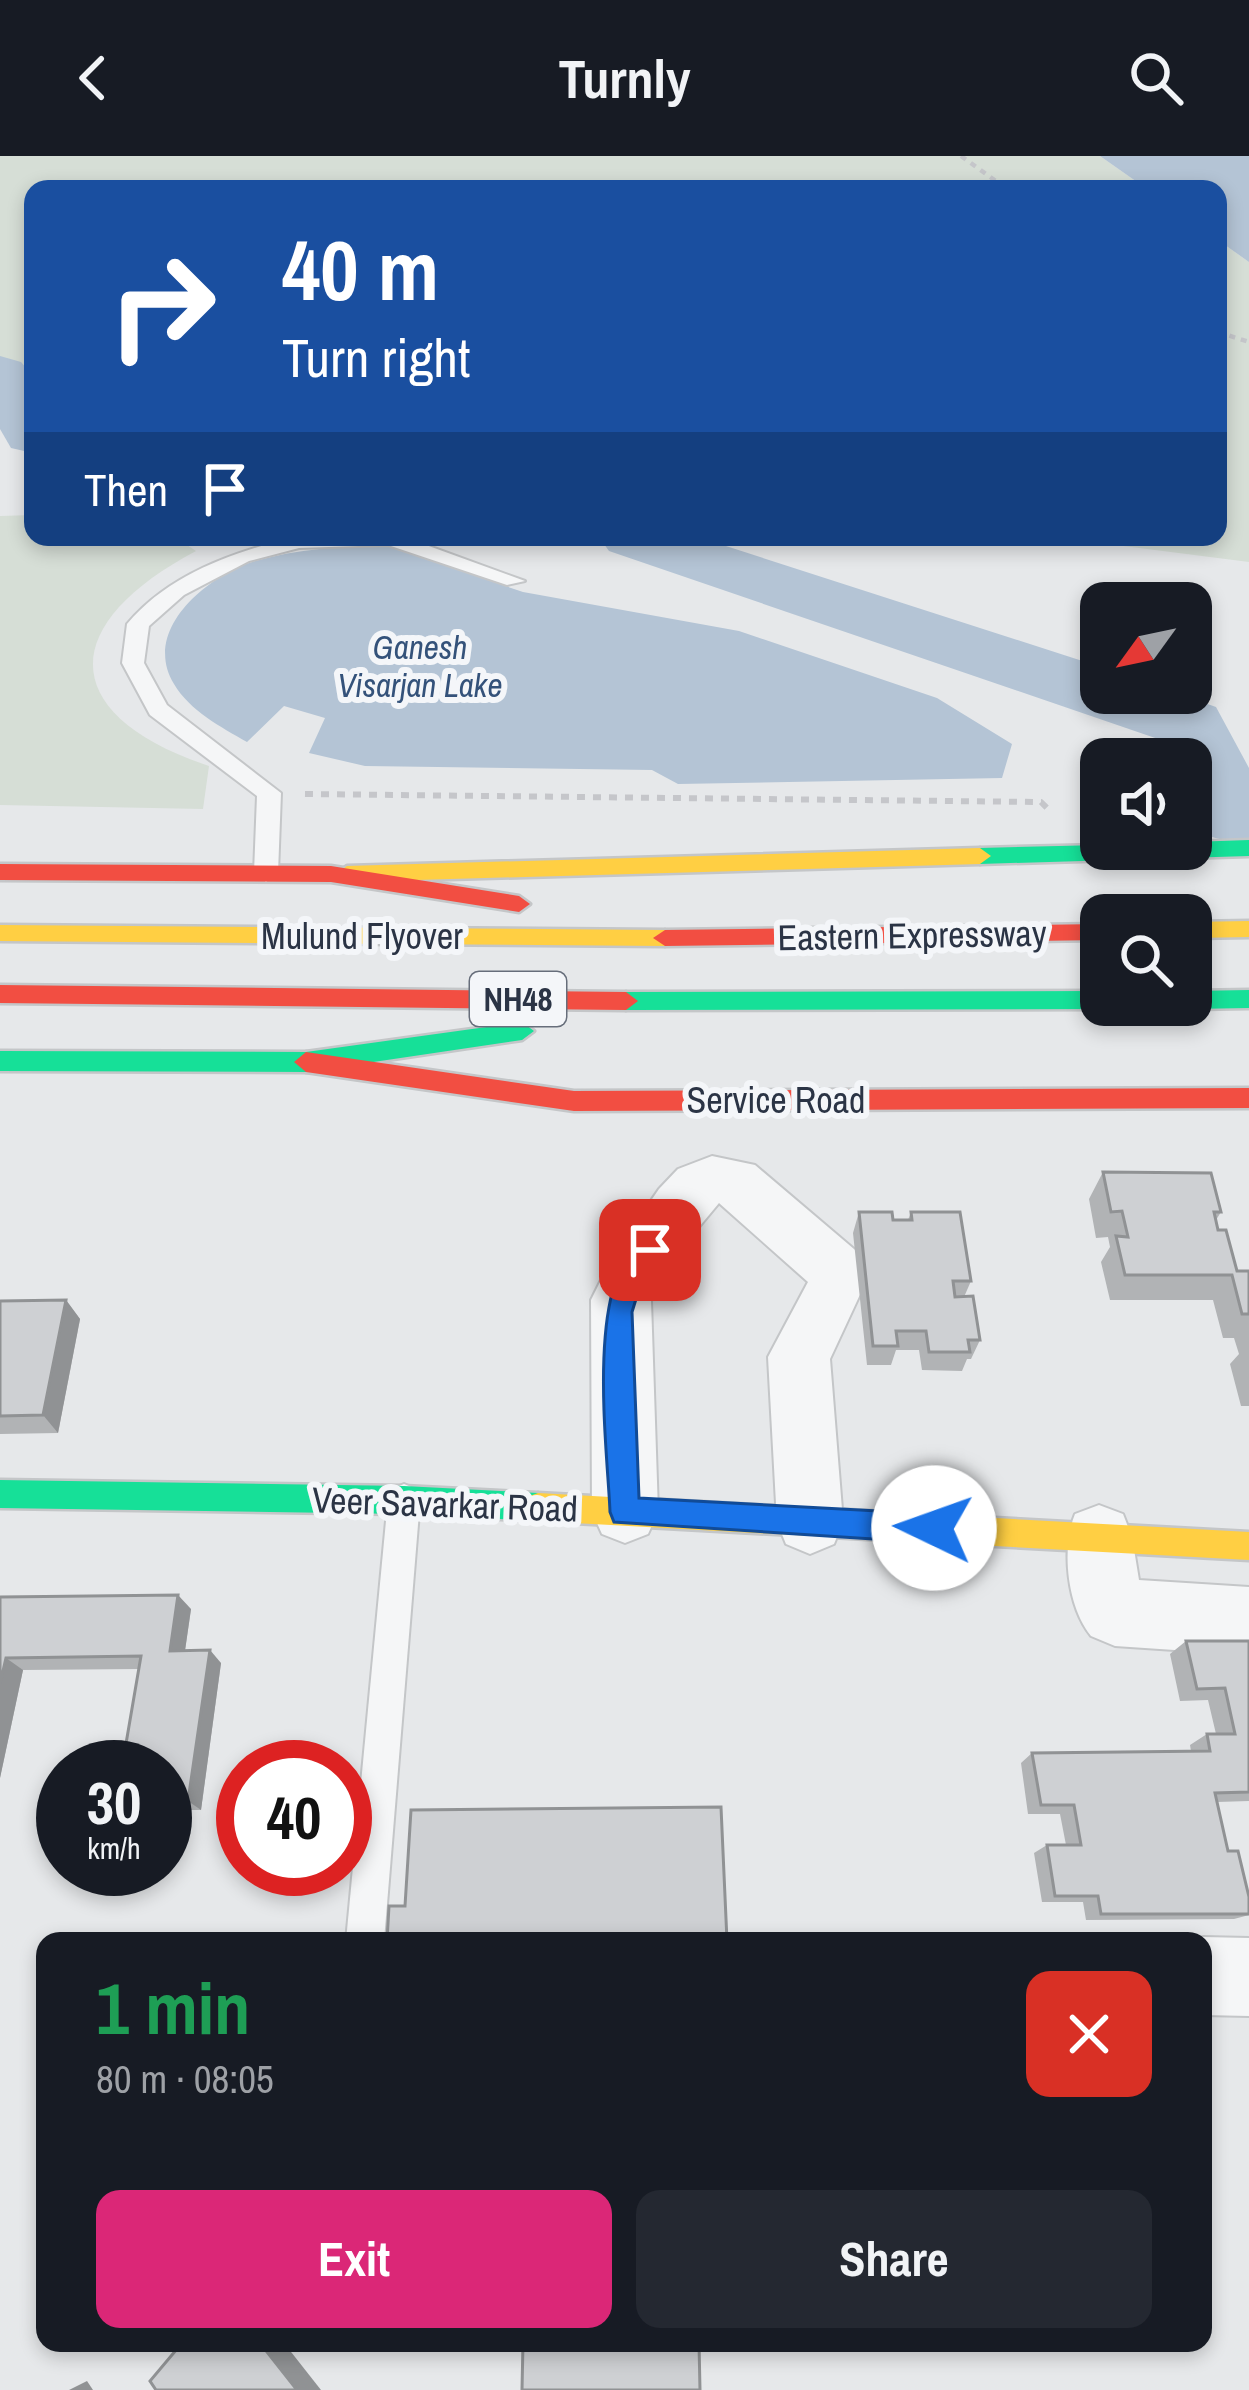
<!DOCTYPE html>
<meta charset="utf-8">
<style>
:root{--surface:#171b24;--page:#242831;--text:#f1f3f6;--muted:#9ea1a6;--accent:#db2777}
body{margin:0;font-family:"Archivo Narrow",sans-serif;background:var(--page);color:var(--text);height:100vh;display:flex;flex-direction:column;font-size:45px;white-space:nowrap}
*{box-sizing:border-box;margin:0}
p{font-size:39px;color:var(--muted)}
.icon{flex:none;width:66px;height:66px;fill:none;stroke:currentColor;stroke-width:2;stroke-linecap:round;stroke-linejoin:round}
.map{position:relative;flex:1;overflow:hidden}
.side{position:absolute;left:36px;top:1776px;width:1176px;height:420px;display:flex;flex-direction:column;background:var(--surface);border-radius:24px;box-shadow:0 6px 18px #0003}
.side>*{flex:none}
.banner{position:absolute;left:24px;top:24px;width:1203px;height:366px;border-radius:24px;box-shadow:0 6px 18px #0003;background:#1a4fa0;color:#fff;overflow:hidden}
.needle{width:78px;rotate:237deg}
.fabs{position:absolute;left:1080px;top:426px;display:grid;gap:24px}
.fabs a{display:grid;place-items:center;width:132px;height:132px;border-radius:24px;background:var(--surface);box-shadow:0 6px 18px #0003;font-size:60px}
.speed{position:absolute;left:36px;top:1584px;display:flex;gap:24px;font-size:60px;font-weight:700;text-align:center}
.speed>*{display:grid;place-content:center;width:156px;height:156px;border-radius:50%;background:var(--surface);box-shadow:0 6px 18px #0003;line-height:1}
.speed small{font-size:30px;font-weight:400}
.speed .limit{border:18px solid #d22;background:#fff;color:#111}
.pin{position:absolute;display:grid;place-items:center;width:102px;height:102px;color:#fff;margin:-51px;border-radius:24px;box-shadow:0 6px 18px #0006}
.me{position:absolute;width:132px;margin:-66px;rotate:273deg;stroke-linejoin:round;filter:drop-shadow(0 0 9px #0008)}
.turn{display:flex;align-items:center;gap:42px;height:252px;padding:0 60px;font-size:54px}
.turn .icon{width:156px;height:156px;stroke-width:2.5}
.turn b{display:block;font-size:84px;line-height:102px}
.then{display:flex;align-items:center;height:114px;padding:0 60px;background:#0003;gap:24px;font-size:45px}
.round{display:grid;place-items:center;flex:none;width:126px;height:126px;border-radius:24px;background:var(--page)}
.summary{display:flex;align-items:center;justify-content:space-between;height:204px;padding:0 60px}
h1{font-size:72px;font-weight:700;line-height:90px;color:#1e9e55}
.button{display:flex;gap:24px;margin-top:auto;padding:24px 60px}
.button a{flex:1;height:138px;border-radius:24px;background:var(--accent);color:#fff;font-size:48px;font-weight:700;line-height:138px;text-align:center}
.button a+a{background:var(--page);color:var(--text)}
header{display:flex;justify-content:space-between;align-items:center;height:156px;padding:0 60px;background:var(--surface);font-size:54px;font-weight:700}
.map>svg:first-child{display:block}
.green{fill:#d6ded6}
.water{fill:#b4c4d5}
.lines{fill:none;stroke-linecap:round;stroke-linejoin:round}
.river{fill:#b4c4d5;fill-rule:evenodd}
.lane-casing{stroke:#c4c6c8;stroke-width:4}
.street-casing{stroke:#c4c6c8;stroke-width:4}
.fast-casing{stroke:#c4c6c8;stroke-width:5}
.slow-casing{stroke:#c4c6c8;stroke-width:5}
.jam-casing{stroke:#c4c6c8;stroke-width:5}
.path-far1{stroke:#c5c6ca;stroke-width:4.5;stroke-dasharray:6 6;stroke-linecap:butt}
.path{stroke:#c5c6ca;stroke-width:6;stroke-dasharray:8 8;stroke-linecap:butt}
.lane{fill:#f5f6f7;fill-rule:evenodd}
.street{fill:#f5f6f7;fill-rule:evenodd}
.fast{fill:#16e098;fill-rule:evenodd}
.slow{fill:#ffcf43;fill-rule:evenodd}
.jam{fill:#f24e42;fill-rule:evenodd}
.wall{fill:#b1b3b5}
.shaded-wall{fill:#909294}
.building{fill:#ced0d3;stroke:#909294;stroke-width:3}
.route{fill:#1a73e8;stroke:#114b97;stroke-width:3}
.labels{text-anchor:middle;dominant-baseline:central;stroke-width:12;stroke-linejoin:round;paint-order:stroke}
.far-water-label{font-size:33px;font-style:italic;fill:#34527a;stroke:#f4f6f9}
.shield{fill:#f4f6f9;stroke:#676e7b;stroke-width:3}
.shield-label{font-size:33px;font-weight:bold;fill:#2b3445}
.street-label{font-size:36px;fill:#2b3445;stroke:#f4f6f9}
</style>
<header><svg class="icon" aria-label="back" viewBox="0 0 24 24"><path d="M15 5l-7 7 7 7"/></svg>Turnly<svg class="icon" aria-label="search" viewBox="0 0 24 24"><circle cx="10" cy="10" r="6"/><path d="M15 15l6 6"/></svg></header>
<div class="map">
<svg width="1249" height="2234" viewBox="0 0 1249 2234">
<rect width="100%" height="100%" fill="#e6e8ea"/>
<g class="green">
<path d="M0,0h1100l47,33h-1114v188l-33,-16z"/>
<path d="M1218,84l31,22v300l-196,-25h165z"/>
<path d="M33,359v22h142l21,14c-138,73 -141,163 13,215l-6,43 -203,-4v-289z"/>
</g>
<g class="water">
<path d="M1100,0h149v106l-31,-22v-51h-71z"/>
<path d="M385,389l138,47 216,39 198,67 75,46 -10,34 -324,6 -26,-14 -287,-4 -56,-13 16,-35 -41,-12 -37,36c-26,-15 -57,-31 -73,-58 -33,-54 33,-108 81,-123 43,-12 86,-15 130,-16z"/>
</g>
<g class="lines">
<g class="river">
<path d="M0,200l21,6 12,14v77l-22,-5 -11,-19z"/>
<path d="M599,381h99l403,130v26h75l40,14 33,61v72l-14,3 -27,-7 -17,-31v-46h-21l-9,-19 -552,-189z"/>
</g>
<defs>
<g id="lane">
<path d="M293,381h111l121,44 -18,4 -119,-40 -89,3 -50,13 -65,34 -35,31 -5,37 23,42 114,88 -3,80 -12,9 -12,-9 3,-77 -107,-81 -28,-52 5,-39c42,-50 105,-71 166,-87z"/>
<path d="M404,1328l12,5 4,11 -36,441h-38l42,-441 4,-11z"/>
</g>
<g id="street">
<path d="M712,1000l43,9 106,90 9,18 -40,86 13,163 -9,22 -24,10 -24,-10 -9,-22 -9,-165 40,-75 -89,-79 -30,36 -38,62 7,211 -10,22 -23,9 -23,-9 -10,-22 -1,-212 22,-44 46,-67 19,-20z"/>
<path d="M1099,1349l24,9 9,23 7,43 110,7v68l-134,-9 -24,-10c-24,-30 -30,-88 -16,-122z"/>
<path d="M1203,1781l46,1v78l-46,-1v-74h-10z"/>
</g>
<g id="fast">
<path d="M1249,684v16l-269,8 -11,-8 11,-8 121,-3v4h90v-7z"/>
<path d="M1249,834v18l-58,1 -9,-4h9v-14z"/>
<path d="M1101,835v14h9l-9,4 -475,1 -12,-9 12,-9z"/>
<path d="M522,866l12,9 -12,9 -216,32 -306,-1v-20l306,1z"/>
<path d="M0,1324l404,6 134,7 11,4 4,10 -4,10 -11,4 -134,-7 -404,-6z"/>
</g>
<g id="slow">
<path d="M980,692l11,8 -11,8 -633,18 -11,-8 11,-8z"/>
<path d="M1249,765v16l-58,1v-16z"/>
<path d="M0,769l665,5 12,8 -12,8 -665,-5z"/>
<path d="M538,1337l711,39v28l-711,-39 -11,-4 -4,-10 4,-10z"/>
</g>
<g id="jam">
<path d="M0,708l331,2 188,30 11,8 -11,8 -188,-30 -331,-2z"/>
<path d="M1101,768v16l-436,6 -12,-8 12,-8z"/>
<path d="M0,829l626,7 12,9 -12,9 -626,-7z"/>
<path d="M306,896l268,39 675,-3v20l-675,3 -268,-39 -12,-10z"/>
</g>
</defs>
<use href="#lane" class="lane-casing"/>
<use href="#street" class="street-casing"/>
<use href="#fast" class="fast-casing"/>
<use href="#slow" class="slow-casing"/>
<use href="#jam" class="jam-casing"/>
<g class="path-far1">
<path d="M961,0l46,33"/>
<path d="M1218,176l31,10"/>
</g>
<path class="path" d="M305,638l736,8 8,8"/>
<use href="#lane" class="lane"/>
<use href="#street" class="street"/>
<use href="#fast" class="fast"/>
<use href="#slow" class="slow"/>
<use href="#jam" class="jam"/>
</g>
<g class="wall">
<path d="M1103,1016l118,40 -5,8 2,10 19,41h12v135h-8l-11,-42 9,-10 -5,-16h-11l-10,-38h-103l-9,-38 9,-15 -2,-10 -12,1 -7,-39z"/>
<path d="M859,1056l34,8h15l3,-8 60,69 -7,16 16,43 -9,19h-4l-5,12 -40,-1 -3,-20h-23l-5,15h-24l-14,-132z"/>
<path d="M66,1144l14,19 -22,114 -58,1v-133z"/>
<path d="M0,1441l191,12 -6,42 36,12 -20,147h-36v-43l-26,-98 -116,1 -23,108z"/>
<path d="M1186,1485h63v160l-32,1 11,49 21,46v18l-15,4 -148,1 -3,-18h-41l-8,-49 13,-8h19l-6,-31h-32l-7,-51 11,-10 159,-2 -1,-6 17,-11h9l-8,-34 -28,1 -10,-47z"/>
</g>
<g class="shaded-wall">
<path d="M66,1144l14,19 -22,114 -15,-18z"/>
<path d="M178,1439l13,14 -8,55 -13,-13z"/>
<path d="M210,1494l11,13 -20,147 -13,-9z"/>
<path d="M6,1502l17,12 -23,108v-94z"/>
<path d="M260,2187h24l37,47h-24z"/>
<path d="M87,2225l6,9h-24z"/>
</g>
<g class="building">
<path d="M1103,1016l108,1 10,39h-7l4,18h8l11,41h12v43h-7l-10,-39h-107l-9,-39 12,1 -6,-26 -11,1z"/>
<path d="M859,1056h33l1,8h19l-1,-8h49l11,69h-18l2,16 18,-1 7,44h-12l2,12h-41l-3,-21h-30l2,15h-25z"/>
<path d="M66,1144l-23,115 -43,1v-115z"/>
<path d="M178,1439l-8,56 40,-1 -22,151h-23v-34h-43l19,-111 -135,2 -6,26v-87z"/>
<path d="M1186,1485h63v151l-34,1 13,58h10l11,46v17h-148l-3,-18h-43l-8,-51h34l-7,-40h-33l-9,-52 178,-2 -3,-17h28l-10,-46 -28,1z"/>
<path d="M721,1651l6,134h-340l2,-35h16l6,-96z"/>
<path d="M182,2187h78l37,47h-141l-6,-9z"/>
<path d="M523,2187h176l1,47h-178z"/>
</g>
<path class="route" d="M650,1083l10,3 4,8 -24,36 -8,26 7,186 295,16 10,4 5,10 -5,11 -10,4 -320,-21 -4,-10c-2,-59 -28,-249 40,-273z"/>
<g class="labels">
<g class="far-water-label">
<text x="420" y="491">Ganesh<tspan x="420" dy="38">Visarjan Lake</tspan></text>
</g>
<rect class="shield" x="470" y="816" width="96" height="54" rx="9"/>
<g class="shield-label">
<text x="518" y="843">NH48</text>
</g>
<g class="street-label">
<text transform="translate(912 779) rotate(-1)">Eastern Expressway</text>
<text x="362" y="780">Mulund Flyover</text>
<text x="776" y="944">Service Road</text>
<text transform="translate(445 1348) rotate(2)">Veer Savarkar Road</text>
</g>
</g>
</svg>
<div class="fabs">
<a><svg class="needle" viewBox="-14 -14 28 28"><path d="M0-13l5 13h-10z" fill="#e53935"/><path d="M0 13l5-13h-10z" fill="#9ea1a6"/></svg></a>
<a><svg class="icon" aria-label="sound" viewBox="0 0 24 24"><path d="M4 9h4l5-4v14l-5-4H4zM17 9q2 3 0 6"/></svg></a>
<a><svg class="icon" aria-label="search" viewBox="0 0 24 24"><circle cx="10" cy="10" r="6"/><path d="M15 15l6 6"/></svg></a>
</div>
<div class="speed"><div>30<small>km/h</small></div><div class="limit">40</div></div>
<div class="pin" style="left:650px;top:1094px;background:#d93025"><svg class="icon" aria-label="arrive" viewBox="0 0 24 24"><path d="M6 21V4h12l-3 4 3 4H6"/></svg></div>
<svg class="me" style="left:934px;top:1372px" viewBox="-20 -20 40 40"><circle r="19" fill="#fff"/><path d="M0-13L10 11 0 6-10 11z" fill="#1a73e8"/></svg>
<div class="banner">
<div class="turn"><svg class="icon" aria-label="right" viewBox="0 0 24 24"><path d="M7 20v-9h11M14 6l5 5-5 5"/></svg><div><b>40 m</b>Turn right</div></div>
<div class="then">Then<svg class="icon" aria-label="arrive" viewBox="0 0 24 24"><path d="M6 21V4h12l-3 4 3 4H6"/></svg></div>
</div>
<section class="side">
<div class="summary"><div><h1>1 min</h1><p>80 m · 08:05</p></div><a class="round" style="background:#d93025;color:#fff"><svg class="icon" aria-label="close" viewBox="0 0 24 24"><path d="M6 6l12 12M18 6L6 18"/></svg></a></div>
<div class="button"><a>Exit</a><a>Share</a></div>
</section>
</div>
